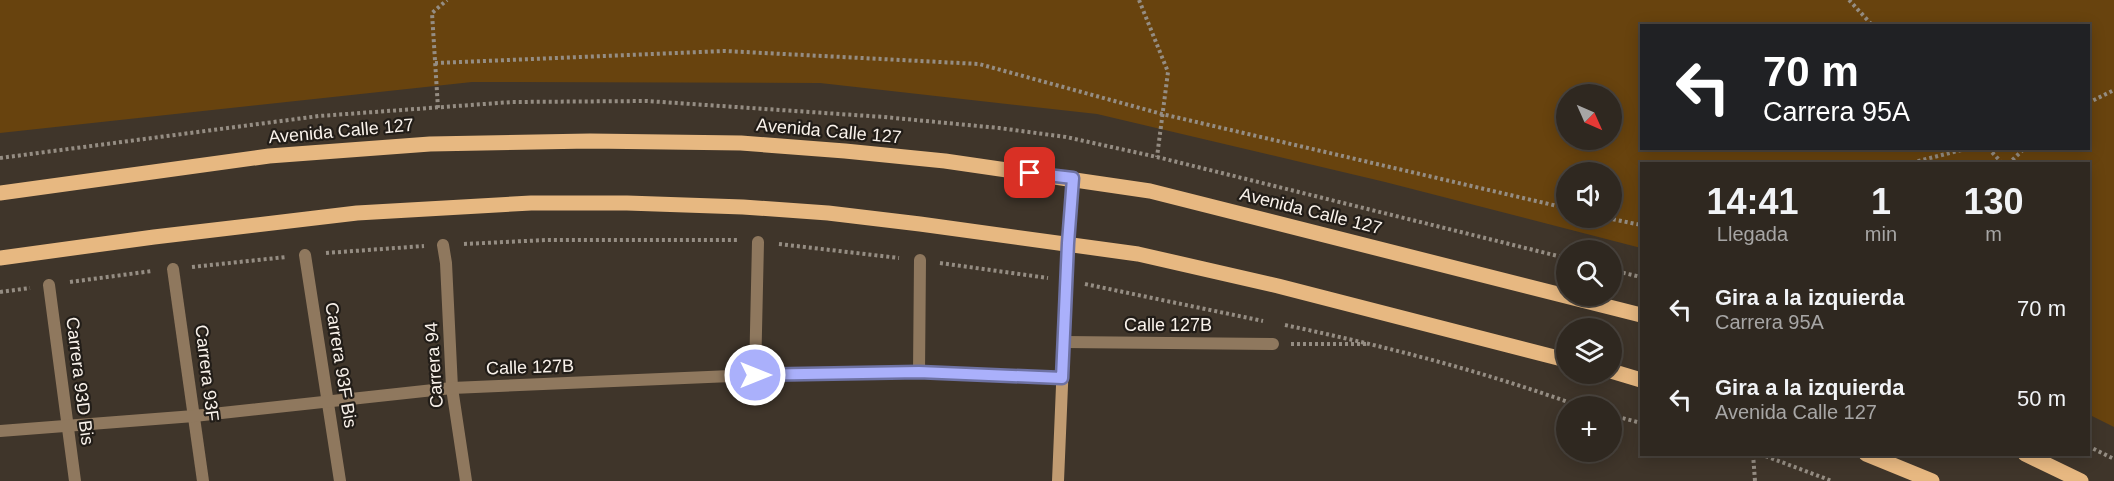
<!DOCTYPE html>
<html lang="es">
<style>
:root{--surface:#2f2820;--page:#373029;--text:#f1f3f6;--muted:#a7a6a5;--line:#4a443e}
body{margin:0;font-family:Helvetica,sans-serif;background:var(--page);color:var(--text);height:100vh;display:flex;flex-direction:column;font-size:22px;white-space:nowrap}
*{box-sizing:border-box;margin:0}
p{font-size:20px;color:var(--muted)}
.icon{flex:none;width:33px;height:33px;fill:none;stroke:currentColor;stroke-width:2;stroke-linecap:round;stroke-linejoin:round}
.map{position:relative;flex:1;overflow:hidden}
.details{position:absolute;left:1640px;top:162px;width:450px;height:294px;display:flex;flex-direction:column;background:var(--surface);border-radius:0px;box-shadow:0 3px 15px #0003,0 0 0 2px var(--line)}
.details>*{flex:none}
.guide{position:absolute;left:1640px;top:24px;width:450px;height:126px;border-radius:0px;box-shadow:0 3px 15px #0003,0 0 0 2px var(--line);background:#202124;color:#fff;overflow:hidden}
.needle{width:39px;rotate:135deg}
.controls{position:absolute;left:1556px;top:84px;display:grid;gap:12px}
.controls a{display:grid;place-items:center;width:66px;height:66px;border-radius:50%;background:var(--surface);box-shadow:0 3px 15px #0003,0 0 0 2px var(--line);font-size:30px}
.pin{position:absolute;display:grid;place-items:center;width:51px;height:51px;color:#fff;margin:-26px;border-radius:12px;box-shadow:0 3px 9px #0006}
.me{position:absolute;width:66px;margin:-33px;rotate:90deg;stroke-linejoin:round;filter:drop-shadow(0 0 4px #0008)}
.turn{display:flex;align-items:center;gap:21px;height:126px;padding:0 24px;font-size:27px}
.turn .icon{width:78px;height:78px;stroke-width:2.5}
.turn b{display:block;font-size:42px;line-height:51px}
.eta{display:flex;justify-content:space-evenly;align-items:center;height:102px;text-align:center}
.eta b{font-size:36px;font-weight:700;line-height:42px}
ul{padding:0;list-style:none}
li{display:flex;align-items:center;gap:18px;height:90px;padding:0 24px}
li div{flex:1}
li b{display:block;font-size:22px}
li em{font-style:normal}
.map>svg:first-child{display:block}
.green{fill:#68430e;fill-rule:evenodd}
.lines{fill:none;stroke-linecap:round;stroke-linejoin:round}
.path{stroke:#958d83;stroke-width:4;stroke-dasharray:3 3;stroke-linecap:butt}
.street{stroke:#8f785e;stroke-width:12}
.secondary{stroke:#c19c72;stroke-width:12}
.primary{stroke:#e7b881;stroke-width:15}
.route-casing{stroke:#6e72a3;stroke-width:15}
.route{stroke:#aab0fb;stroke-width:10}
.labels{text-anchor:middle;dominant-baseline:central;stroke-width:4.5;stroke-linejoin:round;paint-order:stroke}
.street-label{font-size:18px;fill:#f9f2eb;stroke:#221d18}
</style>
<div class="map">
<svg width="2114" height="481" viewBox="0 0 2114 481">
<rect width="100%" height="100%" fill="#3f352a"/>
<path class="green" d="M0,0h2114v427l-26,-13v-250h-447v84l-256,-66 -288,-68 -277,-31 -348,-1 -472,51zM1641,26h447v122h-447zM1566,94h45v46h-45zM1566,172h45v46h-45z"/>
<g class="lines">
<g class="path">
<path d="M1139,0l29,72 -11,85"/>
<path d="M1849,0l24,26"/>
<path d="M435,63l290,-12 254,13 183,50 404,94"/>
<path d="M2088,103l26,-13"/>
<path d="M438,108l-6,-95 15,-13"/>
<path d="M1988,148l15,16"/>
<path d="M0,158l319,-42 193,-14 135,-1 237,16 115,11 67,9 91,20 409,101"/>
<path d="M1906,164l64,-16"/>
<path d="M2008,164l17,-16"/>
<path d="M1607,218l34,7"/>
<path d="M464,244l82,-4h192"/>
<path d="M779,244l120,14"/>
<path d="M326,253l98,-7"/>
<path d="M940,263l108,15"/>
<path d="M192,267l94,-10"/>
<path d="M1611,270l30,7"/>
<path d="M70,282l82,-11"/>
<path d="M1085,284l178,37"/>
<path d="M0,292l30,-4"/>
<path d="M1285,325c99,21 198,46 294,81"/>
<path d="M1291,344h77"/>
<path d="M1611,415l30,8"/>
<path d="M2088,446l26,13"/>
<path d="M1753,454l2,27"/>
<path d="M1760,454l72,27"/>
</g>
<g class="street">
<path d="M443,245l3,18 6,125 14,93"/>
<path d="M305,255l35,226"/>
<path d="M173,269l30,212"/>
<path d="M49,285l26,196"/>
<path d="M1064,342l209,2"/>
<path d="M919,372l1,-112"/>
<path d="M755,375l3,-133"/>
<path d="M0,431l194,-15 258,-28 303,-13 164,-3 143,6"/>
</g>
<path class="secondary" d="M1058,481l10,-238 5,-65"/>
<g class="primary">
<path d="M0,193l269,-37 161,-12 160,-3 151,2 104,8 100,10 205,30 491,124"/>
<path d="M0,258l154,-21 203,-24 174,-10h96l116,4 85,6 92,11 218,30 140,32 288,74"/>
<path d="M1611,371l30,9"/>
<path d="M1866,454l66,27"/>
<path d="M2025,454l56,27"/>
</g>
</g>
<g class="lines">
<defs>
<path id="route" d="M755,375l164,-3 143,6 6,-135 5,-65 -43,-5"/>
</defs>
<use href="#route" class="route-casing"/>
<use href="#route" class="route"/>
</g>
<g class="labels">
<g class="street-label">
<text transform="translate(341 131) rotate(-5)">Avenida Calle 127</text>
<text transform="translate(829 131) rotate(5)">Avenida Calle 127</text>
<text transform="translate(1311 211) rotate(14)">Avenida Calle 127</text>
<text x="1168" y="325">Calle 127B</text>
<text transform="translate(341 365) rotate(81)">Carrera 93F Bis</text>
<text transform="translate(434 365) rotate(-94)">Carrera 94</text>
<text transform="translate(530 367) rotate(-2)">Calle 127B</text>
<text transform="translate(207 373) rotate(83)">Carrera 93F</text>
<text transform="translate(80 381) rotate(83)">Carrera 93D Bis</text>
</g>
</g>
</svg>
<div class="controls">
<a><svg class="needle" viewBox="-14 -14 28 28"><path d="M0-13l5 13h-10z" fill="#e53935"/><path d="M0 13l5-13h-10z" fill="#a7a6a5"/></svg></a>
<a><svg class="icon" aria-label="sound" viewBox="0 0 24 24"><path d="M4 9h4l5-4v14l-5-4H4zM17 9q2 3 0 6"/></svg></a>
<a><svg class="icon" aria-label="search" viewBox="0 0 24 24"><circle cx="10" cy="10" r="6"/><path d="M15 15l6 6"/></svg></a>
<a><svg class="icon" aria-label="layers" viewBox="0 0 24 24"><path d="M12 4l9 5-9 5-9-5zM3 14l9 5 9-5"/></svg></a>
<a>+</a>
</div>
<div class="pin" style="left:1030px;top:173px;background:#d93025"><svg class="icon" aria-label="arrive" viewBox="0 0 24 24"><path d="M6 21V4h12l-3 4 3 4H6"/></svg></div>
<svg class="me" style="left:755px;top:375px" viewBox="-20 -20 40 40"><circle r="17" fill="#aab0fb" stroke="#fff" stroke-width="3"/><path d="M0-11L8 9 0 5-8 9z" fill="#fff"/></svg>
<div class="guide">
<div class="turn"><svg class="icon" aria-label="left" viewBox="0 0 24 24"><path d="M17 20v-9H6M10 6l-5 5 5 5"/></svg><div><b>70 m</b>Carrera 95A</div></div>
</div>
<section class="details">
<div class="eta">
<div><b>14:41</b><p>Llegada</p></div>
<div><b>1</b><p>min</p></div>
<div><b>130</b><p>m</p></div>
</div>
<ul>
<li><svg class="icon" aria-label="left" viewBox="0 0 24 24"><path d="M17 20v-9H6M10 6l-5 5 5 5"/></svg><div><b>Gira a la izquierda</b><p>Carrera 95A</p></div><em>70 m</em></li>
<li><svg class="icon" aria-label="left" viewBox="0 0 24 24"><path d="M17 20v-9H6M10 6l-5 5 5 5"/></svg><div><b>Gira a la izquierda</b><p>Avenida Calle 127</p></div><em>50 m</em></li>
</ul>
</section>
</div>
